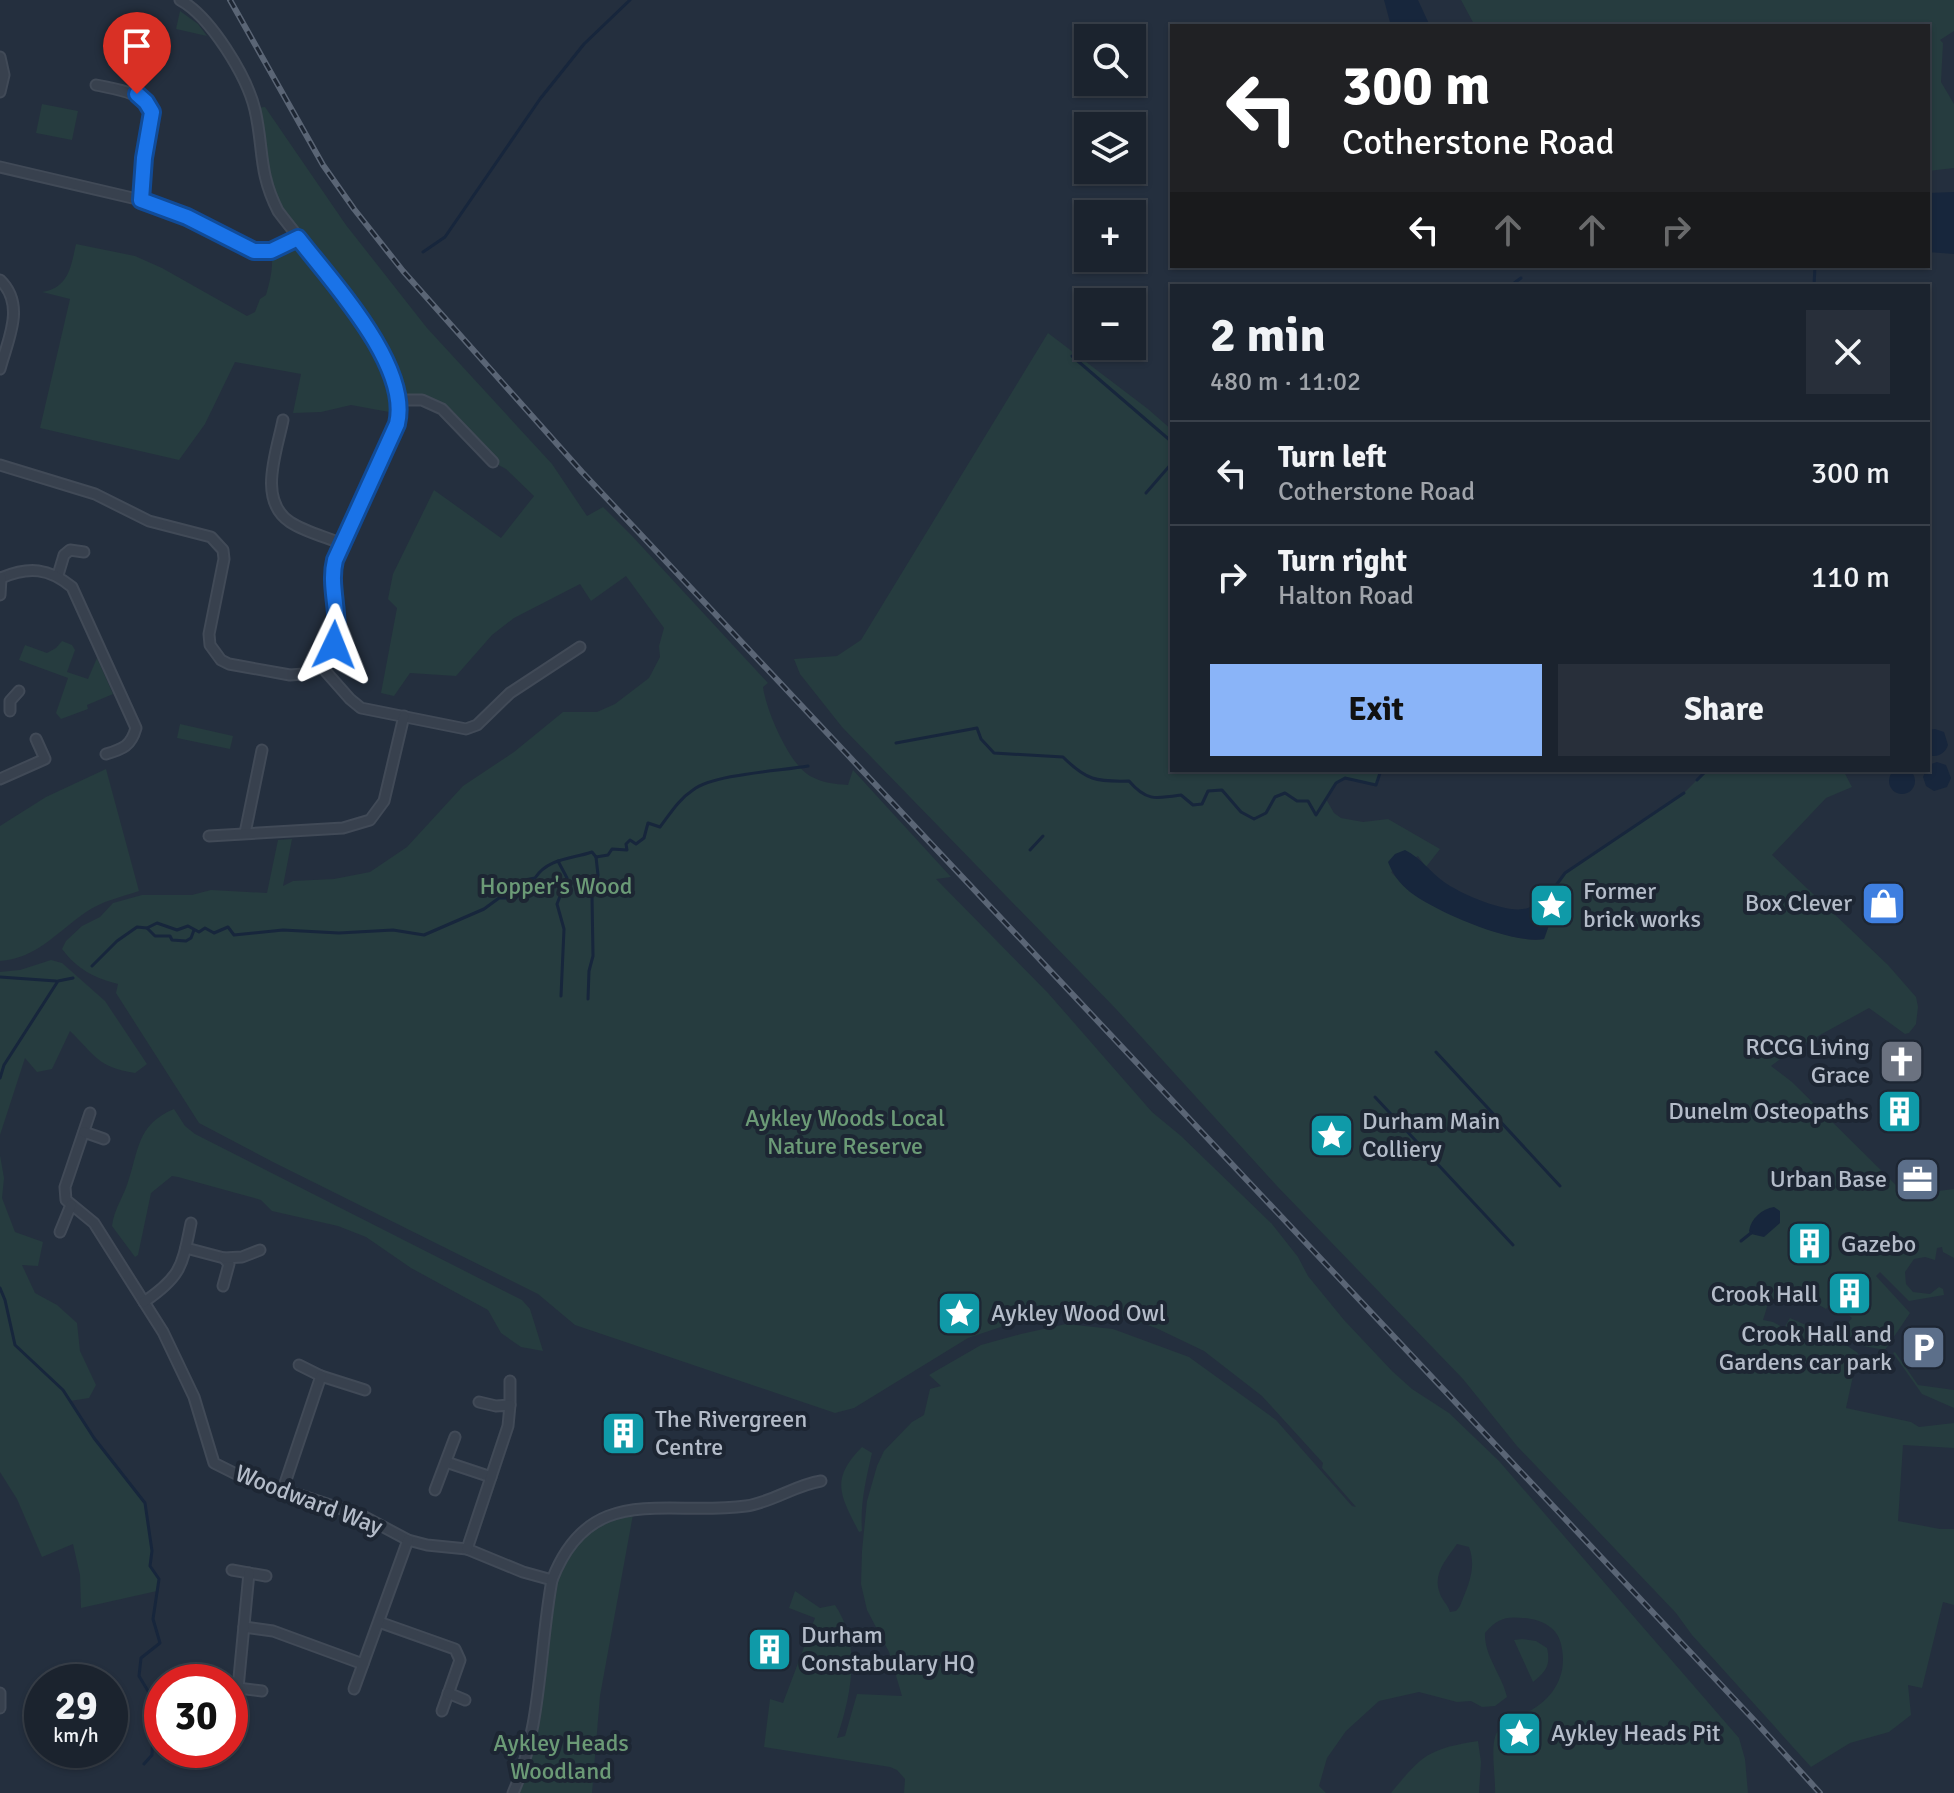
<!DOCTYPE html>
<meta charset="utf-8">
<style>
:root{--surface:#1b232e;--page:#282f3a;--text:#f1f3f6;--muted:#a0a4aa;--line:#39404a;--accent:#8ab4f8}
body{margin:0;font-family:Signika,sans-serif;background:var(--page);color:var(--text);height:100vh;display:flex;flex-direction:column;font-size:30px;white-space:nowrap}
*{box-sizing:border-box;margin:0}
p{font-size:26px;color:var(--muted)}
.icon{flex:none;width:44px;height:44px;fill:none;stroke:currentColor;stroke-width:2;stroke-linecap:round;stroke-linejoin:round}
.map{position:relative;flex:1;overflow:hidden}
.sheet{position:absolute;left:1170px;top:284px;width:760px;height:488px;display:flex;flex-direction:column;background:var(--surface);border-radius:0px;box-shadow:0 2px 6px #0004,0 0 0 2px var(--line)}
.sheet>*{flex:none}
.banner{position:absolute;left:1170px;top:24px;width:760px;height:244px;border-radius:0px;box-shadow:0 2px 6px #0004,0 0 0 2px var(--line);background:#202124;color:#fff;overflow:hidden}
.buttons{position:absolute;left:1074px;top:24px;display:grid;gap:16px}
.buttons a{display:grid;place-items:center;width:72px;height:72px;border-radius:0px;background:var(--surface);box-shadow:0 2px 6px #0004,0 0 0 2px var(--line);font-size:40px}
.speed{position:absolute;left:24px;top:1664px;display:flex;gap:16px;font-size:40px;font-weight:700;text-align:center}
.speed>*{display:grid;place-content:center;width:104px;height:104px;border-radius:50%;background:var(--surface);box-shadow:0 2px 6px #0004,0 0 0 2px var(--line);line-height:1}
.speed small{font-size:20px;font-weight:400}
.speed .limit{border:12px solid #d22;background:#fff;color:#111}
.pin{position:absolute;display:grid;place-items:center;width:68px;height:68px;color:#fff;margin:-82px -34px;border-radius:50% 50% 50% 0;rotate:-45deg;box-shadow:0 0 8px #0007}
.pin .icon{rotate:45deg}
.me{position:absolute;width:88px;margin:-44px;rotate:2deg;stroke-linejoin:round;filter:drop-shadow(0 0 6px #0008)}
.turn{display:flex;align-items:center;gap:28px;height:168px;padding:0 40px;font-size:36px}
.turn .icon{width:104px;height:104px;stroke-width:2.5}
.turn b{display:block;font-size:56px;line-height:68px}
.lanes{display:flex;align-items:center;height:76px;padding:0 40px;background:#0003;justify-content:center;gap:40px;direction:ltr}
.lanes .off{opacity:.35}
.round{display:grid;place-items:center;flex:none;width:84px;height:84px;border-radius:0px;background:var(--page)}
.overview{display:flex;align-items:center;justify-content:space-between;height:136px;padding:0 40px}
h1{font-size:48px;font-weight:700;line-height:60px}
.primary-button{display:flex;gap:16px;margin-top:auto;padding:16px 40px}
.primary-button a{flex:1;height:92px;border-radius:0px;background:var(--accent);color:#111;font-size:32px;font-weight:700;line-height:92px;text-align:center}
.primary-button a+a{background:var(--page);color:var(--text)}
ul{padding:0;list-style:none}
li{display:flex;align-items:center;gap:24px;height:104px;padding:0 40px;border-top:2px solid var(--line)}
li div{flex:1}
li b{display:block;font-size:30px}
li em{font-style:normal}
.map>svg:first-child{display:block}
.green{fill:#263c3f;fill-rule:evenodd}
.water{fill:#17263c}
.lines{fill:none;stroke-linecap:round;stroke-linejoin:round}
.stream{stroke:#17263c;stroke-width:3}
.street-casing{stroke:#414a57;stroke-width:13}
.street{stroke:#38414e;stroke-width:9}
.rail-casing{stroke:#5a6575;stroke-width:6}
.rail{stroke:#1d2633;stroke-width:3;stroke-dasharray:9;stroke-linecap:butt}
.route-casing{stroke:#114b97;stroke-width:20}
.route{stroke:#1a73e8;stroke-width:14}
.labels{text-anchor:middle;dominant-baseline:central;stroke-width:8;stroke-linejoin:round;paint-order:stroke}
.park-label{font-size:24px;fill:#6b9a76;stroke:#1d2633}
.poi-label{font-size:24px;fill:#b4bcc9;stroke:#1d2633;text-anchor:start}
.street-label{font-size:24px;fill:#b4bcc9;stroke:#1d2633}
</style>
<div class="map">
<svg width="1954" height="1793" viewBox="0 0 1954 1793">
<rect width="100%" height="100%" fill="#242f3e"/>
<g class="green">
<path d="M1461,0h493v31l-14,9 3,3 -2,39 13,22v64l-26,3v-145h-453z"/>
<path d="M180,11l18,13 9,12 -31,-7z"/>
<path d="M42,104l36,7 -6,29 -36,-7z"/>
<path d="M265,107l81,118 81,103 125,136 35,52 16,-9 30,30 135,146 -5,4c3,23 26,77 47,89 13,7 24,8 38,9l5,-15 98,107 -15,2 112,114 104,119 29,24 91,88 26,33 10,19 36,44 48,51 20,18 37,24 50,48 240,277 6,21 3,34h-253c1,-15 -6,-51 3,-62 5,-7 18,-13 26,-17 28,-13 45,-38 37,-70 -4,-18 -22,-25 -38,-26 -18,-2 -26,1 -38,15 -1,23 17,42 22,64l-12,9 -13,1 -11,-6 -14,1 -38,-10 -40,9 -33,30 -19,27 -8,28 7,7h-422l1,-14 -8,-9 -7,-3 -126,-20 6,-48 13,4 32,-85 -26,-10 6,-17 25,17 15,-3c27,40 16,90 2,133l8,-2 12,-42 45,2 -13,-44 -22,-42 -6,-26 1,-33 5,-50 10,-35 7,-15 28,-29 12,-7 6,-26 11,-3 -12,-11 52,-30 40,-11 45,-10 47,5 76,28 87,63 76,86 4,1 -34,-39 1,-5 -61,-67 -58,-45 -48,-23 -35,-12 -35,-8h-20l-29,7 -69,23 -114,70 -19,5 -260,-88 -37,-31 -265,-132 -74,-39 -83,-130 2,-9c-24,-6 -41,-15 -56,-35l4,-8 16,-15 18,-9 13,-14 29,-8h50l19,-5 56,3 11,-53 14,-1 -9,47 10,-5 41,-2 36,-7 37,-25 56,-61 51,-34 49,-40h34l18,-8 34,-26 11,-21 -1,-11 5,-18 -38,-52 -35,25 -11,-17 -66,34 -22,17 -36,41 -46,-3 -16,23 -13,-3 16,-85 -9,-9 5,-25 41,-84 67,48 33,-42 -28,-27 -13,-7 -51,-53 -42,-9v14l-49,-9 -30,7 -28,1 8,-39 -66,-12 -30,62 -26,36 -139,-32 30,-129 -28,-7c27,-4 29,-26 34,-48l59,12 27,12 85,48 8,-4 5,-13 6,-4c4,-14 8,-29 5,-44l27,-13 -28,-43 -15,-87zM1457,1544l12,3c8,21 -1,39 -9,59l-4,5 -6,1c-2,-7 -8,-12 -10,-18 -8,-20 6,-34 17,-50z"/>
<path d="M1048,333l100,76 24,21v340h209l-5,15 -31,-7 -9,5 -10,16 8,14 7,5 22,4 25,-3 52,30 -14,18 -8,-11 -27,16c6,6 12,13 18,18 24,20 105,55 135,49l5,-14 19,-2 -16,-32 13,-18 119,-80 23,-23h136l9,17 -26,11 -54,57 116,110 28,32 2,10 -2,17 -7,9 -4,1 -36,-26 -78,43 -20,15 21,16 118,117 4,-5 40,-5v69l-11,-6 -1,-5 -5,1 -2,12 -10,-3 -11,2 -9,13 1,12 7,8 17,2 9,-7 4,2 1,6 -35,6 -29,-29 -4,4 34,37 -25,37 -22,-4 -23,-13 12,-15 -5,-4 17,-26 -11,-9 -27,30 -24,-14 -8,9 -9,-3 -17,3 -5,16 10,2 11,6 6,-10 47,21 21,14 -12,55 65,14 8,5 35,-4v25l-51,-3 -5,76 42,8h14v76l-11,-3 -21,86 -14,-3 3,30 -22,17 -39,11 -39,24 -119,-132 -16,-22 -159,-167 -54,-67 -186,-193 -161,-177 -274,-282 -42,-53 -6,-15 43,-3 24,-16z"/>
<path d="M62,641l10,4 3,5 -8,22 21,7 9,-21 16,36 -26,11 1,4 -27,10 -5,-6 12,-35 -49,-18 6,-15 22,8 9,-5z"/>
<path d="M180,724l53,12 -3,13 -53,-11z"/>
<path d="M106,769l33,122c-18,6 -37,10 -53,21 -28,19 -50,47 -86,49v-135l46,-29z"/>
<path d="M51,960l11,3 43,38 42,63 -12,9c-38,-6 -40,-18 -65,-42l-18,38 -15,3 -12,-14 -25,77v-163l20,-2z"/>
<path d="M174,1109l11,17 10,8 327,166 8,9 13,42 -22,-4 -20,-14 -13,-23 -77,-42 -45,-31 -28,-11 -66,-15 -11,-11 -83,-23 -6,-1 -21,17 -13,62 -3,2 -23,-31c2,-16 10,-27 15,-41 12,-34 9,-60 47,-76z"/>
<path d="M0,1155l4,23 -2,20 13,34 28,10 -5,24 -16,-1 13,28 22,12 20,18 3,28 16,34 -7,13 -19,3 24,37 51,65 7,48 -2,15 9,13 -2,12 -76,17 -1,-33 -7,-31 -31,13 -25,-58 -17,-27z"/>
<path d="M1895,1352l23,33 36,5v18l-32,-14 -29,-41z"/>
<path d="M862,1447l10,6c-6,26 -12,51 -10,78l-3,1c-18,-36 -30,-52 3,-85z"/>
<path d="M634,1509l-34,187 -8,97h-79l11,-31 28,-182 37,-54z"/>
<path d="M1522,1639l14,2 11,7c4,17 -1,24 -14,34l-19,-42z"/>
<path d="M1478,1741l3,21 -2,31h-88c31,-38 37,-44 87,-52z"/>
</g>
<g class="water">
<path d="M1384,0h34l12,26h-39z"/>
<path d="M1954,192v62l-26,-2v-59z"/>
<path d="M1935,729l9,3 4,13c-3,9 -11,13 -20,10v-25z"/>
<path d="M1937,762l9,3 5,13 -4,9 -13,4 -8,-5 -3,-9 5,-12z"/>
<circle cx="1902" cy="781" r="13"/>
<path d="M1405,850c16,8 25,22 39,32 17,12 64,33 84,26 2,-1 9,-6 11,-7l-1,9 9,-6 2,21 -5,14c-31,6 -108,-27 -134,-47 -10,-8 -18,-19 -22,-30l7,-8z"/>
<path d="M1774,1207l6,4v12l-16,14 -13,-3 -2,-3c2,-13 13,-22 25,-24z"/>
</g>
<g class="lines">
<g class="stream">
<path d="M423,252l22,-15 95,-138 44,-55 46,-44"/>
<path d="M1510,286l11,-8"/>
<path d="M1814,286l1,-20"/>
<path d="M1072,356l100,86"/>
<path d="M1146,493l26,-30"/>
<path d="M896,743l81,-15 4,11 13,14 69,4c23,23 33,25 66,24 17,20 26,18 52,14l12,10 9,-1 6,-13 14,-1 19,22 13,7 12,-6 9,-16 10,-4 12,8h11l8,14 20,-32 9,-5 31,7 5,-15"/>
<path d="M1697,780l10,-10"/>
<path d="M1030,850l13,-14"/>
<path d="M558,861l9,17 -10,26 7,25 -3,67"/>
<path d="M1547,904l5,-13 13,-18 119,-80"/>
<path d="M147,928l8,8h15l2,4 14,1 5,-3 3,-8"/>
<path d="M92,966l25,-25 20,-14 10,1 10,-5 20,7 11,-4 11,6 6,-4 9,5 14,-6 6,8 49,-5 56,3 54,-3 31,5 60,-26 15,-11h17l9,-18 10,-2c13,-20 37,-19 57,-26l4,5 12,-2 4,-6 15,1 -1,-6 4,-4 6,4 8,-6 4,-15 12,4c10,-13 19,-28 33,-37 21,-16 87,-19 115,-24"/>
<path d="M0,977l56,4"/>
<path d="M588,999l1,-28 4,-15 -1,-60 6,-21 -2,-18"/>
<path d="M1436,1052l124,134"/>
<path d="M0,1078l4,-13 54,-84 15,-3"/>
<path d="M1375,1097l138,148"/>
<path d="M1741,1241l10,-8"/>
<path d="M0,1288l5,12 10,45 48,45 31,48 51,65 7,48 -2,15 9,13 -6,40 7,24 -19,15 -2,18 15,25 -2,54 -8,9"/>
</g>
<defs>
<g id="street">
<path d="M0,57l4,18 -4,17"/>
<path d="M96,85c23,5 44,6 56,27l-8,46 -3,42"/>
<path d="M0,167l141,33 46,17 67,34h17l27,-13"/>
<path d="M0,280c26,25 8,59 0,89"/>
<path d="M400,400h22l20,9 51,53"/>
<path d="M283,420c-6,31 -26,80 7,102 15,10 36,15 53,22"/>
<path d="M0,465l95,29 54,27 62,16 12,13 1,9 -15,75 1,11 11,15 8,4 61,11 13,-1 17,-9 14,-20 3,-12 -5,-48 3,-25 59,-127c4,-12 7,-24 5,-36 -11,-57 -85,-138 -121,-186 -20,-39 -14,-62 -23,-101 -8,-34 -45,-94 -75,-110"/>
<path d="M58,575l6,-20 6,-5 14,2"/>
<path d="M1,578c28,-12 48,-10 71,9l64,141c-5,18 -13,21 -30,26"/>
<path d="M0,595l1,-17"/>
<path d="M320,665l30,34 11,9 105,21 11,-4 33,-32 70,-46"/>
<path d="M10,711v-10l9,-10"/>
<path d="M0,779l45,-20 -9,-20"/>
<path d="M245,833l17,-83"/>
<path d="M209,836l134,-8 27,-8 14,-19 20,-85"/>
<path d="M90,1113l-25,74 1,13 28,23 69,109 31,65 20,66 22,11 127,42 45,24 19,5 40,4 56,23 29,8"/>
<path d="M84,1132l20,7"/>
<path d="M60,1232l11,-27"/>
<path d="M186,1248l38,10 5,6 -6,22"/>
<path d="M224,1258l18,-1 18,-7"/>
<path d="M144,1302c38,-26 38,-36 47,-79"/>
<path d="M299,1365l22,11 44,14"/>
<path d="M510,1381v24"/>
<path d="M446,1462l45,15"/>
<path d="M283,1489l38,-113"/>
<path d="M435,1490l20,-53"/>
<path d="M467,1549l41,-123 2,-21 -14,1 -17,-4"/>
<path d="M232,1570l34,6"/>
<path d="M379,1622l76,27 5,11 -18,51"/>
<path d="M244,1627l29,4 90,33"/>
<path d="M238,1688l24,3"/>
<path d="M354,1689l54,-149"/>
<path d="M0,1693v15"/>
<path d="M448,1693l17,7"/>
<path d="M236,1709l13,-136"/>
<path d="M513,1793c29,-66 26,-143 39,-213 38,-99 113,-63 194,-74 27,-4 49,-21 75,-25"/>
</g>
</defs>
<use href="#street" class="street-casing"/>
<use href="#street" class="street"/>
<defs>
<path id="rail" d="M230,0l93,165 31,44 49,62 179,201 1171,1247 67,74"/>
</defs>
<use href="#rail" class="rail-casing"/>
<use href="#rail" class="rail"/>
</g>
<g class="lines">
<defs>
<path id="route" d="M137,94l9,8 6,10 -8,46 -3,42 46,17 67,34h17l27,-13c34,44 113,128 99,186l-62,136c-7,28 7,56 -1,85"/>
</defs>
<use href="#route" class="route-casing"/>
<use href="#route" class="route"/>
</g>
<defs>
<symbol id="shop-square" viewBox="-11 -11 22 22"><rect x="-9" y="-9" width="18" height="18" rx="4" fill="#3f7fe0" stroke="#1d2633"/><path d="M-5-2.5h2.3a2.7 3.5 0 0 1 5.4 0H5L5.5 6h-11ZM-1.5-2.5h3a1.5 2.3 0 0 0-3 0Z" fill="#fff"/></symbol>
<symbol id="sight-square" viewBox="-11 -11 22 22"><rect x="-9" y="-9" width="18" height="18" rx="4" fill="#0f9aa8" stroke="#1d2633"/><path d="M0-6L1.8-2.2L6-1.7L2.9 1.2L3.7 5.4L0 3.3L-3.7 5.4L-2.9 1.2L-6-1.7L-1.8-2.2Z" fill="#fff"/></symbol>
<symbol id="church-square" viewBox="-11 -11 22 22"><rect x="-9" y="-9" width="18" height="18" rx="4" fill="#6b7280" stroke="#1d2633"/><path d="M-1.2-6h2.4v3.5h3.3v2.4h-3.3V6h-2.4V-.1h-3.3v-2.4h3.3Z" fill="#fff"/></symbol>
<symbol id="building-square" viewBox="-11 -11 22 22"><rect x="-9" y="-9" width="18" height="18" rx="4" fill="#0f9aa8" stroke="#1d2633"/><path d="M-4-6H4V6H1V3H-1V6H-4ZM-2.5-4.3h1.7v1.8h-1.7ZM.8-4.3h1.7v1.8H.8ZM-2.5-1h1.7V.8h-1.7ZM.8-1h1.7V.8H.8Z" fill="#fff"/></symbol>
<symbol id="office-square" viewBox="-11 -11 22 22"><rect x="-9" y="-9" width="18" height="18" rx="4" fill="#5c6f8a" stroke="#1d2633"/><path d="M-6-3h4V-5.5h4V-3h4V5H-6ZM-1-4.5V-3h2v-1.5ZM-6 0V1H6V0Z" fill="#fff"/></symbol>
<symbol id="parking-square" viewBox="-11 -11 22 22"><rect x="-9" y="-9" width="18" height="18" rx="4" fill="#5c6f8a" stroke="#1d2633"/><path d="M-3.5-5.5H1a3.5 3.5 0 0 1 0 7H-1V5.5H-3.5ZM-1-3.4V-.6H.8a1.4 1.4 0 0 0 0-2.8Z" fill="#fff"/></symbol>
</defs>
<g fill-rule="evenodd">
<use href="#shop-square" x="1858" y="878" width="51" height="51"/>
<use href="#sight-square" x="1526" y="880" width="51" height="51"/>
<use href="#church-square" x="1876" y="1036" width="51" height="51"/>
<use href="#building-square" x="1874" y="1086" width="51" height="51"/>
<use href="#sight-square" x="1306" y="1110" width="51" height="51"/>
<use href="#office-square" x="1892" y="1154" width="51" height="51"/>
<use href="#building-square" x="1784" y="1218" width="51" height="51"/>
<use href="#building-square" x="1824" y="1268" width="51" height="51"/>
<use href="#sight-square" x="934" y="1288" width="51" height="51"/>
<use href="#parking-square" x="1898" y="1322" width="51" height="51"/>
<use href="#building-square" x="598" y="1408" width="51" height="51"/>
<use href="#building-square" x="744" y="1624" width="51" height="51"/>
<use href="#sight-square" x="1494" y="1708" width="51" height="51"/>
</g>
<g class="labels">
<g class="park-label">
<text x="556" y="886">Hopper's Wood</text>
<text x="845" y="1118">Aykley Woods Local<tspan x="845" dy="28">Nature Reserve</tspan></text>
<text x="561" y="1743">Aykley Heads<tspan x="561" dy="28">Woodland</tspan></text>
</g>
<g class="poi-label">
<text x="1583" y="891">Former<tspan x="1583" dy="28">brick works</tspan></text>
<text x="1852" y="903" text-anchor="end">Box Clever</text>
<text x="1870" y="1047" text-anchor="end">RCCG Living<tspan x="1870" dy="28">Grace</tspan></text>
<text x="1869" y="1111" text-anchor="end">Dunelm Osteopaths</text>
<text x="1362" y="1121">Durham Main<tspan x="1362" dy="28">Colliery</tspan></text>
<text x="1887" y="1179" text-anchor="end">Urban Base</text>
<text x="1841" y="1244">Gazebo</text>
<text x="1818" y="1294" text-anchor="end">Crook Hall</text>
<text x="991" y="1313">Aykley Wood Owl</text>
<text x="1892" y="1334" text-anchor="end">Crook Hall and<tspan x="1892" dy="28">Gardens car park</tspan></text>
<text x="655" y="1419">The Rivergreen<tspan x="655" dy="28">Centre</tspan></text>
<text x="801" y="1635">Durham<tspan x="801" dy="28">Constabulary HQ</tspan></text>
<text x="1551" y="1733">Aykley Heads Pit</text>
</g>
<g class="street-label">
<text transform="translate(309 1500) rotate(21)">Woodward Way</text>
</g>
</g>
</svg>
<div class="buttons">
<a><svg class="icon" aria-label="search" viewBox="0 0 24 24"><circle cx="10" cy="10" r="6"/><path d="M15 15l6 6"/></svg></a>
<a><svg class="icon" aria-label="layers" viewBox="0 0 24 24"><path d="M12 4l9 5-9 5-9-5zM3 14l9 5 9-5"/></svg></a>
<a>+</a>
<a>−</a>
</div>
<div class="speed"><div>29<small>km/h</small></div><div class="limit">30</div></div>
<div class="pin" style="left:137px;top:94px;background:#d93025"><svg class="icon" aria-label="arrive" viewBox="0 0 24 24"><path d="M6 21V4h12l-3 4 3 4H6"/></svg></div>
<svg class="me" style="left:334px;top:645px" viewBox="-20 -20 40 40"><path d="M0-17L14 15 0 8-14 15z" fill="#1a73e8" stroke="#fff" stroke-width="4"/></svg>
<div class="banner">
<div class="turn"><svg class="icon" aria-label="left" viewBox="0 0 24 24"><path d="M17 20v-9H6M10 6l-5 5 5 5"/></svg><div><b>300 m</b>Cotherstone Road</div></div>
<div class="lanes"><svg class="icon" aria-label="left" viewBox="0 0 24 24"><path d="M17 20v-9H6M10 6l-5 5 5 5"/></svg><svg class="icon off" aria-label="ahead" viewBox="0 0 24 24"><path d="M12 20V5M6 11l6-6 6 6"/></svg><svg class="icon off" aria-label="ahead" viewBox="0 0 24 24"><path d="M12 20V5M6 11l6-6 6 6"/></svg><svg class="icon off" aria-label="right" viewBox="0 0 24 24"><path d="M7 20v-9h11M14 6l5 5-5 5"/></svg></div>
</div>
<section class="sheet">
<div class="overview"><div><h1>2 min</h1><p>480 m · 11:02</p></div><a class="round"><svg class="icon" aria-label="close" viewBox="0 0 24 24"><path d="M6 6l12 12M18 6L6 18"/></svg></a></div>
<ul>
<li><svg class="icon" aria-label="left" viewBox="0 0 24 24"><path d="M17 20v-9H6M10 6l-5 5 5 5"/></svg><div><b>Turn left</b><p>Cotherstone Road</p></div><em>300 m</em></li>
<li><svg class="icon" aria-label="right" viewBox="0 0 24 24"><path d="M7 20v-9h11M14 6l5 5-5 5"/></svg><div><b>Turn right</b><p>Halton Road</p></div><em>110 m</em></li>
</ul>
<div class="primary-button"><a>Exit</a><a>Share</a></div>
</section>
</div>
